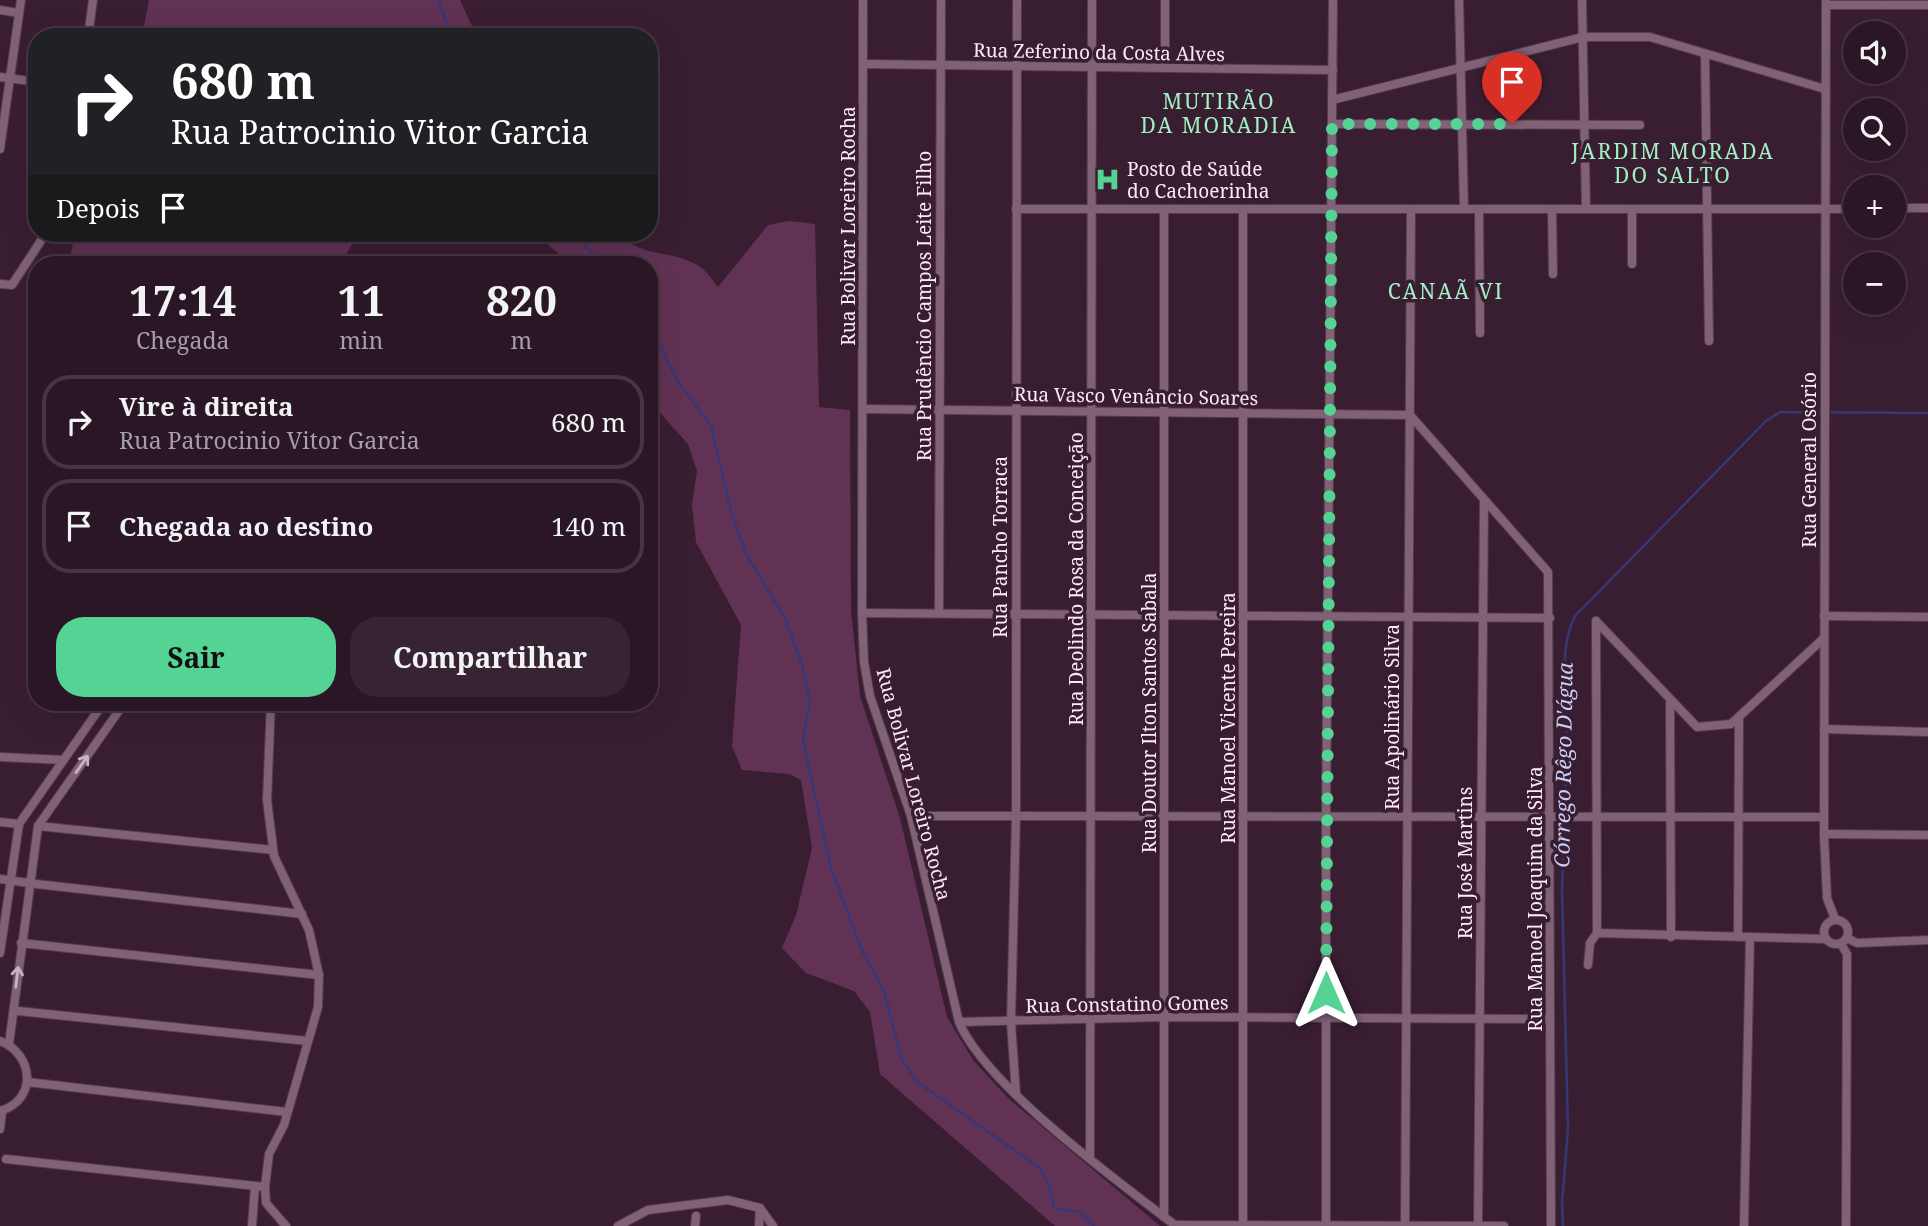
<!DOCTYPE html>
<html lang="pt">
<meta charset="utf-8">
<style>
:root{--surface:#2b1625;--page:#372332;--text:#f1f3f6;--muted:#a69fa7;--line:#473542;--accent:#54d395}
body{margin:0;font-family:"Noto Serif",serif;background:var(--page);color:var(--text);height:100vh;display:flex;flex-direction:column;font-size:26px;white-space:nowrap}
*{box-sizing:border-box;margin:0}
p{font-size:23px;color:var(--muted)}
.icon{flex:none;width:38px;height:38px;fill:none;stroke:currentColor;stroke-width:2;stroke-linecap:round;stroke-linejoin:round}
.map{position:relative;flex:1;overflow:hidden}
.panel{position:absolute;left:28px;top:256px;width:630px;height:455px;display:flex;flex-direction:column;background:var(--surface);border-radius:28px;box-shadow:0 7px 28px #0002,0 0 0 2px var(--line)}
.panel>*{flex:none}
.guide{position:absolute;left:28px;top:28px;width:630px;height:214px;border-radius:28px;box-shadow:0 7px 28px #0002,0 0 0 2px var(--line);background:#202124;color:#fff;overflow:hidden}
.tools{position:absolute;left:1843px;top:21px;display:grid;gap:14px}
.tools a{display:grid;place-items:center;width:63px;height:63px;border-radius:50%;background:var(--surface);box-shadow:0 7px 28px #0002,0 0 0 2px var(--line);font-size:35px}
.pin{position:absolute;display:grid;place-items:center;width:60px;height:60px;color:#fff;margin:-72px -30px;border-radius:50% 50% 50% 0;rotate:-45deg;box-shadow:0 0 7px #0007}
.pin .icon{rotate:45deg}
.me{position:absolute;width:77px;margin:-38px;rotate:0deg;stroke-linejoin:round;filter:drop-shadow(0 0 5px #0008)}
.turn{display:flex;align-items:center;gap:24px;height:147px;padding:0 28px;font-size:32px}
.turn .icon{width:91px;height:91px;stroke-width:2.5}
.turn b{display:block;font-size:49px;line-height:60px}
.then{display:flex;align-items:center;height:66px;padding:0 28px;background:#0003;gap:14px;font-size:26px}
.eta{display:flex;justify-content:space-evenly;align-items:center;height:119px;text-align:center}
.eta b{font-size:42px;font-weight:700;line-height:49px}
.primary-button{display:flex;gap:14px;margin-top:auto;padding:14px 28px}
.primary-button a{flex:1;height:80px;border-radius:28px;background:var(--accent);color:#111;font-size:28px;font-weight:700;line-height:80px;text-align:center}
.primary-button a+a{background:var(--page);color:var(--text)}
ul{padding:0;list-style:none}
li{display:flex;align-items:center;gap:21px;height:94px;margin:0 14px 10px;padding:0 14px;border:4px solid var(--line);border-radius:28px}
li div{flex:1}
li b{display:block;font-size:26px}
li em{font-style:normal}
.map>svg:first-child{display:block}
.green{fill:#623254}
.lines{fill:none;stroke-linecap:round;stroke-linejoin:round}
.stream{stroke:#363778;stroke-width:2.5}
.minor-casing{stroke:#543d4d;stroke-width:10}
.minor{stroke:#816176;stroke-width:8}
.oneway{stroke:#cbb3c3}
.route{stroke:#54d395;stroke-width:12;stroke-dasharray:0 21.6}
.labels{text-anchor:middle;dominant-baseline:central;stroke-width:7;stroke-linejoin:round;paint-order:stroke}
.street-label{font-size:19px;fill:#fdeaf6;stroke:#391e31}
.poi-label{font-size:19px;fill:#fdeaf6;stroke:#391e31;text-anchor:start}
.neighbourhood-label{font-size:21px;letter-spacing:2px;fill:#a1f0c4;stroke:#391e31}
.water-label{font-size:21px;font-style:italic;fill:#c8cef6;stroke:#391e31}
</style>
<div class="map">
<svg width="1928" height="1226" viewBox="0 0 1928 1226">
<rect width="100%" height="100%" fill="#391e31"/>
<g class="green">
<path d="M149,0h311l17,37h-335z"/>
<path d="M789,221l26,3 4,183 31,3 1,201 9,85 40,122 47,199 26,43 35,38 152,128h-105l-175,-152 -10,-62 -16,-21 -48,-18 -24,-25 14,-33 16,-67 -11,-68 -12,-6 -47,-4 -10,-24 9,-121 -45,-83 -4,-37 5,-34 -9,-27 -34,-38 -5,-10v-132h-79l-35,-31h84c25,27 50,15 80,33 8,5 13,14 19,21l50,-62z"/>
<path d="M75,233h284l-19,31h-271z"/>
</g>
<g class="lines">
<g class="stream">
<path d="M438,0l14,37"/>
<path d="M570,233l35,31"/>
<path d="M649,323l28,57 34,46 21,89 14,39 39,64 18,50 7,33 -7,39 28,128 32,85 21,38 17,67 16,24 123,86 9,16 5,24 26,4 14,14"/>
<path d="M1565,813c0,-33 2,-66 2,-100 1,-38 -9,-60 8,-97l191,-195 14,-9 148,1"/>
<path d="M1563,1226l-1,-23 6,-74 -6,-240 3,-69"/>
</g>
<defs>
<g id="minor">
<path d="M863,0l-1,613 2,49 6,34 41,120 48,206c26,63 160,160 217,204"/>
<path d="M1459,0l5,209"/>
<path d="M1582,0l4,209"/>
<path d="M1826,0l-2,834 3,64 8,21"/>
<path d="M1826,5h102"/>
<path d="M0,10l19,3"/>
<path d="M88,37l5,-37"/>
<path d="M1705,55l4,286"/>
<path d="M864,64l469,6"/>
<path d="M1165,68v-68"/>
<path d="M0,77l37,5"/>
<path d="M1332,100l251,-63h67l175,52"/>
<path d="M1332,124l308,1"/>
<path d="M0,149l21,-149"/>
<path d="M1894,208h34"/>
<path d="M1016,209h839"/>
<path d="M1243,209v1017"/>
<path d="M1479,209l1,124"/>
<path d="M1552,209l1,65"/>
<path d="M1632,209v55"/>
<path d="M0,284l12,1 34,-52"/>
<path d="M863,409l547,6 138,157 3,654"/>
<path d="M862,613l688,5"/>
<path d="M939,613l2,-613"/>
<path d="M1824,616l104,1"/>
<path d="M1596,621l1,312"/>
<path d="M1596,621l101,106 34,-3 93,-86"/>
<path d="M1670,701l1,236"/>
<path d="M271,702l-4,98 7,56 35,74 10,45 -1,32 -34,118 -15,29 -4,33 1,16 20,23"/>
<path d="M1824,729l104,3"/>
<path d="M1,757l62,3"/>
<path d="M911,816l913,1"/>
<path d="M0,822l19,2"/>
<path d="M38,826l235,24"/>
<path d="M1824,834l104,1"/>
<path d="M0,879l29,4"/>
<path d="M36,884l266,30"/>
<circle cx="1836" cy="932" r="12"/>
<path d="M1597,933l228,6"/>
<path d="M1738,937l1,-219"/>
<path d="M1847,938l10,5 71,-3"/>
<path d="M21,943l298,32"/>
<path d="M1841,944l6,10 -1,272"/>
<path d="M0,953l19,-129 85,-122"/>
<path d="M1588,965l2,-22 7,-10"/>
<path d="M18,1011l290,30"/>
<path d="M959,1022l206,-5 385,2"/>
<path d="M0,1041c34,13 38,59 0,70"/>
<path d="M9,1044l29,-218 87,-124"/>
<path d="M27,1082l260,30"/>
<path d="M1016,1094l-5,-72 5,-206 1,-816"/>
<path d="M0,1129l2,-18"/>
<path d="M1090,1157l2,-1157"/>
<path d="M6,1159l259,28"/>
<path d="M1164,1217v-1008"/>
<path d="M1174,1225l330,1"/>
<path d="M252,1226l3,-40"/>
<path d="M618,1226l30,-16 80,-10 32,8 13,18"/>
<path d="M695,1226l1,-10"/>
<path d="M759,1226l1,-18"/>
<path d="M1326,1226v-409l7,-817"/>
<path d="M1405,1226l6,-1017"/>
<path d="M1478,1226l6,-725"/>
<path d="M1744,1226l6,-289"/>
</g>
</defs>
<use href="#minor" class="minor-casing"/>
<use href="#minor" class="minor"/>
</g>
<defs><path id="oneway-shaft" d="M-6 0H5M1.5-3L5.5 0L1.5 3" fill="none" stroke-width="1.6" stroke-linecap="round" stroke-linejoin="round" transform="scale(1.75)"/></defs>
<g class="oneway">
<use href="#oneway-shaft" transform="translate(82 764) rotate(-55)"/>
<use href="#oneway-shaft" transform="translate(17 977) rotate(-83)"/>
</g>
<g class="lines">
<path class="route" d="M1326,993l6,-869h180"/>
</g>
<defs>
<symbol id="hospital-bare" viewBox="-9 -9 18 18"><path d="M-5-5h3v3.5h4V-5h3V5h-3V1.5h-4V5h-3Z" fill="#54d395" stroke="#391e31" stroke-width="2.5" paint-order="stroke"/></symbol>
</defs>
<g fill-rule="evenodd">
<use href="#hospital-bare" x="1090" y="162" width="35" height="35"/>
</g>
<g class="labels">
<g class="street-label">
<text transform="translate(1099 52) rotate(1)">Rua Zeferino da Costa Alves</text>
<text transform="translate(848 226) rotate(-90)">Rua Bolivar Loreiro Rocha</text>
<text transform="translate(924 306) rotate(-90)">Rua Prudêncio Campos Leite Filho</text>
<text transform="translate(1136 396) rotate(1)">Rua Vasco Venâncio Soares</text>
<text transform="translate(1809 460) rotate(-90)">Rua General Osório</text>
<text transform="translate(1000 547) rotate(-90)">Rua Pancho Torraca</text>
<text transform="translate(1076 579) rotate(-90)">Rua Deolindo Rosa da Conceição</text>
<text transform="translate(1149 713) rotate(-90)">Rua Doutor Ilton Santos Sabala</text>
<text transform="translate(1392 717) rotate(-90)">Rua Apolinário Silva</text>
<text transform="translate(1228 718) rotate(-90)">Rua Manoel Vicente Pereira</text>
<text transform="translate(914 784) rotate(75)">Rua Bolivar Loreiro Rocha</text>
<text transform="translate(1465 863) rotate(-90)">Rua José Martins</text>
<text transform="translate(1535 899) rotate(-90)">Rua Manoel Joaquim da Silva</text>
<text transform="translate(1127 1004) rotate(-1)">Rua Constatino Gomes</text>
</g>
<g class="poi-label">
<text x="1127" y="169">Posto de Saúde<tspan x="1127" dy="22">do Cachoerinha</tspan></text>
</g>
<g class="neighbourhood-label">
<text x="1219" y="101">MUTIRÃO<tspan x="1219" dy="24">DA MORADIA</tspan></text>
<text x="1673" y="151">JARDIM MORADA<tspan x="1673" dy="24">DO SALTO</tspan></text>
<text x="1446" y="291">CANAÃ VI</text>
</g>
<g class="water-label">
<text transform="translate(1563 765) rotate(-89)">Córrego Rêgo D'água</text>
</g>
</g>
</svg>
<div class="tools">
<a><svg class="icon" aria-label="sound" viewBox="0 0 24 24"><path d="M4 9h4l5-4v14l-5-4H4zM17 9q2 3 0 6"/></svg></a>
<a><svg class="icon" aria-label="search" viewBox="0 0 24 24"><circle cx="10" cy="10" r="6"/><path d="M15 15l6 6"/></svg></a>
<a>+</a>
<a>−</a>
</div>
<div class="pin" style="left:1512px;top:124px;background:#d93025"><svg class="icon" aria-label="arrive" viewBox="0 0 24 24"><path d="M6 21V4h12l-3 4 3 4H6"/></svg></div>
<svg class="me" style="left:1326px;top:993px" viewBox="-20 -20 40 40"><path d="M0-17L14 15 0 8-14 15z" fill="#54d395" stroke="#fff" stroke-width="4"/></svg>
<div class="guide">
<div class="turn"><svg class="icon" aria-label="right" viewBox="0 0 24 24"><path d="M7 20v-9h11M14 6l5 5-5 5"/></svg><div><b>680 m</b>Rua Patrocinio Vitor Garcia</div></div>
<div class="then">Depois<svg class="icon" aria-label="arrive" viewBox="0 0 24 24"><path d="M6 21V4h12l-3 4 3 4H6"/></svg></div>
</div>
<section class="panel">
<div class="eta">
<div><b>17:14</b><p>Chegada</p></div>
<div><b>11</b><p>min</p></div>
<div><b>820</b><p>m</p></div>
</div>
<ul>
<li><svg class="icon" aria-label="right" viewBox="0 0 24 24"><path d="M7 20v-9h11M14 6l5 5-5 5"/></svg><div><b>Vire à direita</b><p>Rua Patrocinio Vitor Garcia</p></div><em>680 m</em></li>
<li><svg class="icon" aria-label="arrive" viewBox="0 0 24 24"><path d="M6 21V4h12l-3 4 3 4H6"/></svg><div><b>Chegada ao destino</b></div><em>140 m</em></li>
</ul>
<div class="primary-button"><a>Sair</a><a>Compartilhar</a></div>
</section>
</div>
